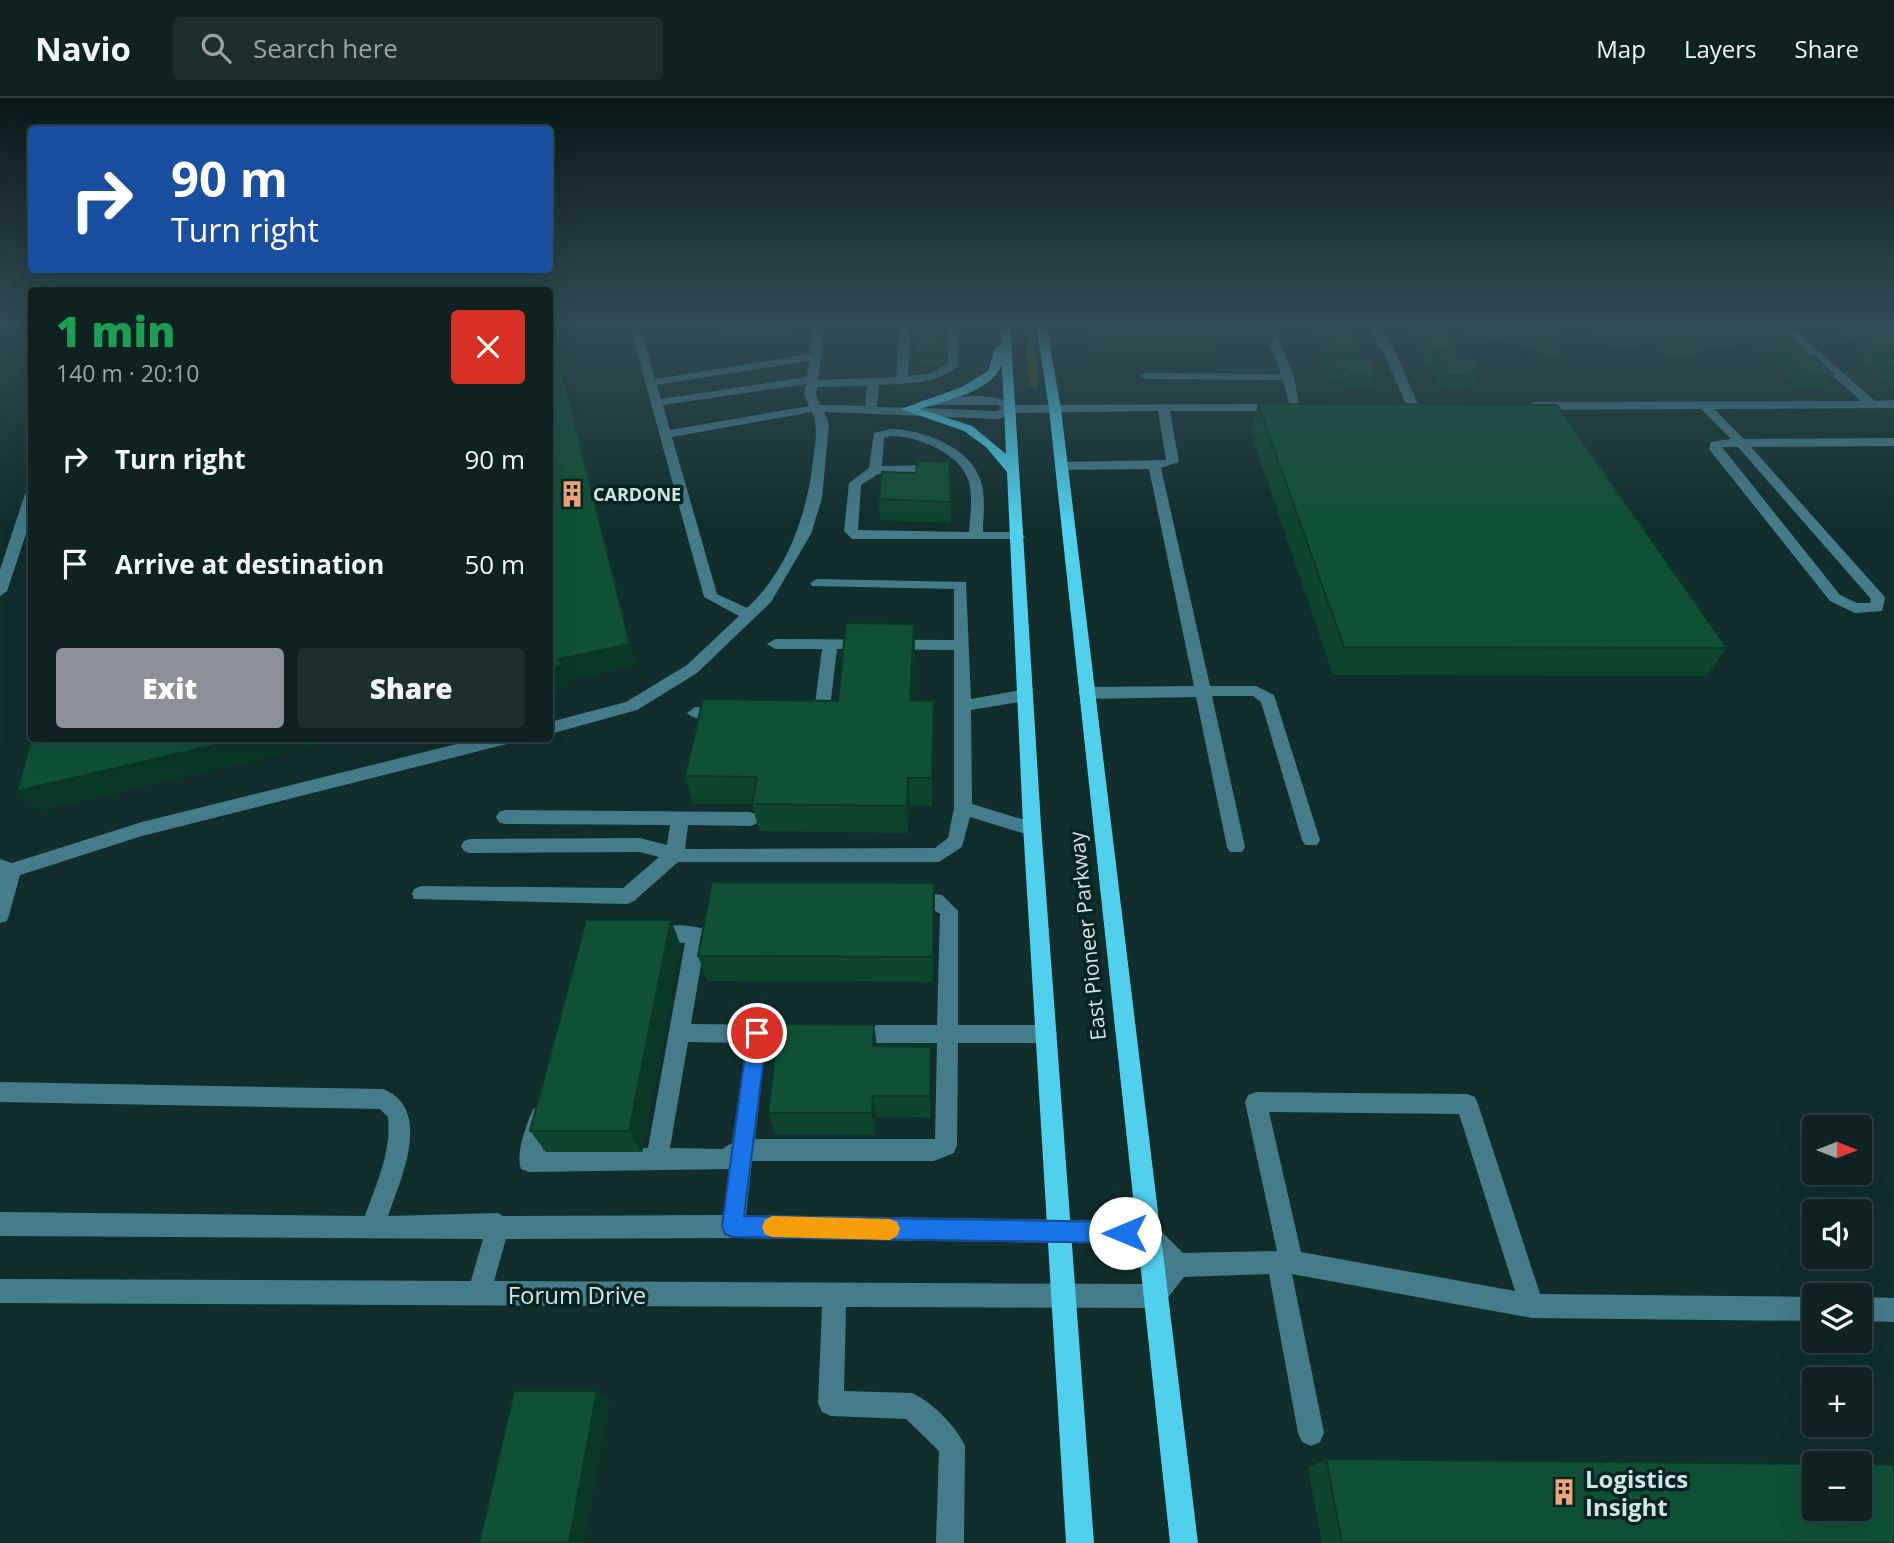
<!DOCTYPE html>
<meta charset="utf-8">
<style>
:root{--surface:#0d2221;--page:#1b2f2e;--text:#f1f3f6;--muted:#9aa4a5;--line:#2d3f3f;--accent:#8c9099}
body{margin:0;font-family:"Open Sans",sans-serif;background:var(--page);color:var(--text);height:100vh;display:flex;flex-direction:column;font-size:26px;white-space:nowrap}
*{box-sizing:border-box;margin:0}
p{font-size:23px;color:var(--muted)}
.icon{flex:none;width:38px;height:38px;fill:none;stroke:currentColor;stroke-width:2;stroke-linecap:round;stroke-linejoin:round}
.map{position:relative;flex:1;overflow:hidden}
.sheet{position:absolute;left:28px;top:189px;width:525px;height:455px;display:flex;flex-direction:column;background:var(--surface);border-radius:7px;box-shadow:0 7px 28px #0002,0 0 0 2px var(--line)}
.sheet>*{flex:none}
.top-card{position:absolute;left:28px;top:28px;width:525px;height:147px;border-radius:7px;box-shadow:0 7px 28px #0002,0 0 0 2px var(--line);background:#1a4fa0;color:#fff;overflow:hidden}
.needle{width:46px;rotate:90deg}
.buttons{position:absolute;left:1802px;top:1017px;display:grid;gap:14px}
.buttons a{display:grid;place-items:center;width:70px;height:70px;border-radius:7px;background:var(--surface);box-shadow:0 7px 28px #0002,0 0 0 2px var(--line);font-size:35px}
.pin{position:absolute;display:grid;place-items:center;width:60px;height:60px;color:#fff;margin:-30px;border:4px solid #fff;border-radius:50%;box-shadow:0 2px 7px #0007}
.me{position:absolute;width:77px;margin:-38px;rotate:270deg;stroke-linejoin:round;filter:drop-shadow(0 0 5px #0008)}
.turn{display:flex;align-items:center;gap:24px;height:147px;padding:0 28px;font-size:32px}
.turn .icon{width:91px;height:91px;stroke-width:2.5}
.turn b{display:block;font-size:49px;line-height:60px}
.round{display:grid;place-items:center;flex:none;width:74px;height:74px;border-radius:7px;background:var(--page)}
.summary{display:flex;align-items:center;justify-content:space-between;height:119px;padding:0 28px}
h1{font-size:42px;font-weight:800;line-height:52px;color:#1e9e55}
.button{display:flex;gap:14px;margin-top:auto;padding:14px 28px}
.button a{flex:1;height:80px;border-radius:7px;background:var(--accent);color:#fff;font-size:28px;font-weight:800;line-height:80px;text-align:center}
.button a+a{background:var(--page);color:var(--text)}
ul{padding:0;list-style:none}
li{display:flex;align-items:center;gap:21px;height:105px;padding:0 28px}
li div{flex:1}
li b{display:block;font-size:26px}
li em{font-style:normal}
header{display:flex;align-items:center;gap:42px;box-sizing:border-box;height:98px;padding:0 35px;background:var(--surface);border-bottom:2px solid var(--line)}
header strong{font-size:33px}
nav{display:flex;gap:38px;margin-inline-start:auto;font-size:24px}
.search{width:490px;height:63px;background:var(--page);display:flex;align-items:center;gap:18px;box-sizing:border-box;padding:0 24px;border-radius:7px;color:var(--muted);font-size:26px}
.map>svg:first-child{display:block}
.green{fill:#354c23}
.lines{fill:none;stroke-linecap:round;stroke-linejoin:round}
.minor{fill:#457c8a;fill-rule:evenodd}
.major{fill:#51d0ee;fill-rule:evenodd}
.wall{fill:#0d452e}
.shaded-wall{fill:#0a3826}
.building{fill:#0f5036;stroke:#0a3826;stroke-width:2}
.route{fill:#1a73e8;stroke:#114b97;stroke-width:2}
.slow{fill:#f59e0b}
.labels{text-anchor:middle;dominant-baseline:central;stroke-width:7;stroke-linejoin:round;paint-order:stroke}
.far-poi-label{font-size:18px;font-weight:bold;fill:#d2e3e1;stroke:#062422;text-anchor:start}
.street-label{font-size:21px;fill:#d2e3e1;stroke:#062422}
.near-street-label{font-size:24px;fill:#d2e3e1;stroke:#062422}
.near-poi-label{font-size:24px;font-weight:bold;fill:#d2e3e1;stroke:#062422;text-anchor:start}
</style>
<header>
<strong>Navio</strong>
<div class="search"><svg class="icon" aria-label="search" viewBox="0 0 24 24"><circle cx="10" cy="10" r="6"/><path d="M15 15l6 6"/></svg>Search here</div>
<nav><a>Map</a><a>Layers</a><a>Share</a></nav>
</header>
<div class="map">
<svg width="1894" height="1445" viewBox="0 0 1894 1445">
<rect width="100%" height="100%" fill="#112e2c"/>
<path class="green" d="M1024,225h9l6,57 -3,12 -7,-8z"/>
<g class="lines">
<g class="minor">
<path d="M629,225h10l16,56 155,-25 5,-31h10l-7,57 78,-3 4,-54h10l-2,53 24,-3 16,-10v-40h10v43c-22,19 -52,17 -79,19l-2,22 45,1 -6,-3 2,-3c21,-5 79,-12 94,3l270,-1v6l-4,1h-108l9,51 -18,6 49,218h46l18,9 46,145 -3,5h-12l-3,-5 -41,-138 -8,-6h-41l33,151 -3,5h-12l-3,-5 -31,-150 -110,2 -8,-6 8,-6 108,-1 -45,-217 -88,1 -6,-4 6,-4 105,-2 -8,-49 -147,2 -12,6 -175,-7 5,12 -7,74 -11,36 -40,68 -74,71 -60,37 -87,24v-12l76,-20 61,-37 52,-49 -35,-19zM809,263l-2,16 -146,22 -4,-14zM806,286l-2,10 5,12 -139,24 -7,-25zM867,288l-2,20 -45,-1 -4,-11 1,-7zM937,307h61l4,3 -5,3 -75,-3zM812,314c7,16 3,32 1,49 -6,53 -25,109 -66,147l-30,-14 -45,-157z"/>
<path d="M1262,225h10l22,54 6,33 -10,-3 -7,-27 -137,-1 -6,-3 6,-3 135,1z"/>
<path d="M1367,225h11l21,37 20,47 -2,3 -10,-3 -20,-47z"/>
<path d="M1765,225l26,4 84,74 19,-1v8l-180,1 30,30 150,-1v8l-143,1 132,148 2,3 -3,13 -27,2 -25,-12 -121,-152 2,-7 20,-3 -30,-30 -167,1 -6,-4 6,-4 327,-1 -78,-70zM1722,349h16l133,152 -1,4h-13l-17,-8z"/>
<path d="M890,331c31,0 82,18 91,53 5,15 2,34 2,50h35l7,4 -2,3h-171l-8,-8 5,-48 20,-15 5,-35zM891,338c26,0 70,17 78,46 4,15 1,34 0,50l-111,-2 3,-45 17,-11 60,-1 6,-4 -6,-4 -56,1 2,-28z"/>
<path d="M32,392v26l-25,75 -7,5v-26l25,-76z"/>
<path d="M817,481l149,3 5,117 55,-10 8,6 -8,6 -55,9 1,94 66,20 3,5 -3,5 -6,2 -62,-19 -8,30 -23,15h-261l-44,39 -7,3 -213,-5 -2,-5 2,-5 7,-3 202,2 36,-31 -19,-5 -170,1 -6,-2 -3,-5 3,-5 6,-2 170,-1 27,7 3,-20 -165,-1 -6,-2 -3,-5 3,-5 6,-2 245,2 6,2 3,5 -3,5 -6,2 -62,-1 -3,24 250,-1 13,-10 6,-30v-158l-117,-1 -7,59 -2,4 -22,5 -8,-6 2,-4 15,-3 7,-55h-47l-8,-5 8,-5 179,1v-51l-142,-3 -2,-3z"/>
<path d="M695,609h28l8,6c-8,9 -36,9 -44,0z"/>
<path d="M481,640h34l-8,6 -365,92 -122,39 -11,40 -2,6 -7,2v-64l12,4 130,-41z"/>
<path d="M912,794l30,3 16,16v114h89l7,2 3,7 -3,7 -7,2h-89l-1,102 -3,8 -20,8h-182l-6,54 401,6 8,4 28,28 94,-2 -32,-149 3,-7 8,-3 211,2 8,3 3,7 62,190 275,3v24l-283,-3 -240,-44 32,159 -4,9 -9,4 -9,-4 -4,-9 -29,-159 -85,3 -21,27 -8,4 -309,-1 -2,84 68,2c19,8 45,34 53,53l-1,97h-28l3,-92 -33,-32 -75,-3 -9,-4 -4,-9 4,-96 -822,-4v-24l471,2 12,-42 -483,-3v-24l365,4c11,-31 27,-65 23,-99l-8,-8 -380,-7v-20l383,7c51,20 17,91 5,127l110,-3 5,3 220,-1 6,-46 -200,3 -8,-3c-6,-16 6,-45 12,-60l8,-3 8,3 3,7 -9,34 105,-2 37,-205 -36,-2 -3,-6 3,-6c14,-5 40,-5 54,0l3,6 -15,89 111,1 7,2 3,7 -3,7 -7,2h-36l-11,96h180l2,-96h-83l-7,-2 -3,-7 3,-7 7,-2h83l3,-111 -9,-6 -26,-3 -2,-5 2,-5zM688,944l58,1 -14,100 -10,6 -52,-1zM1269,1014l190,2 56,177 -214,-39zM733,1140l409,6 21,22 -14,18 -655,-3 12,-42z"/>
<path d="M1860,1199l34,1v24l-34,-1z"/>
</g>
<g class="major">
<path d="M1000,225h10l31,502 53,718h-28l-43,-718 -16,-353 -21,-25 -22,-16 -63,-22 61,-22 26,-16 7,-23 6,-3zM1002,266l4,90 -34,-28 -52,-17c25,-9 73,-17 82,-45z"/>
<path d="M1036,225h10l15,86 137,1134h-28l-121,-1134z"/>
</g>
</g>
<g class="wall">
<path d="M717,225h75l-5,23 -60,9z"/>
<path d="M917,225h26v40h-27z"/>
<path d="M1087,225h190l-5,21h-56l-4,15h-118z"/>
<path d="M1315,225h35l4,7 -2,6 13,17 -2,5 13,16 -4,13h-27l-2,-5h-13l-5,-10 2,-5h-4l-6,-13 4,-13 -7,-14z"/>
<path d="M1404,225h45l-3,10 12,17 -2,7 24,13 -6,14h-2l-2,5h-27l-11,-18 3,-7h-8l-10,-17 4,-11h-10z"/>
<path d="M1466,225h46l1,4 -6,14 -40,-4 -2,-11z"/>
<path d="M1519,225h37l8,18 -6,14 -19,-2 -3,-5 -16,-1 -5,-14z"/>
<path d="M1602,225h37l9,11 -7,13h-35l-10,-12z"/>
<path d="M1694,225h37l6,7 4,-7h22l5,5 23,8 -1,2 16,13 -4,5 31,18 -10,14h-26l-18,-18 4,-6 -13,-13 2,-2h-24l-9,-9 -5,8h-35l-4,7h-32l-15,-17 7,-13 36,5z"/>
<path d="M1832,225h48l4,4 -5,7h15v54h-3l-20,-18 5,-7h-14l-7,-7 3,-4 -5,-5 5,-7h-9l-18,-16z"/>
<path d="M1258,306l469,244 -21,28 -373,-1 -82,-243z"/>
<path d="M879,401l72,3v21l-71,-3z"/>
<path d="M914,526l1,28 -3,48 22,29 -2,77 -22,-1 -2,28 -149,-2 -7,-27h-59l-8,-28 153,-75z"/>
<path d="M934,785l-1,99 -226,-1 -9,-25z"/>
<path d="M681,848l-39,206h-96l-16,-21z"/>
<path d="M874,927l3,21 54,1v71l-55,-1 -1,18 -100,-1 -7,-21z"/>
<path d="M1326,1361l568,84h-572l-14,-75z"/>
</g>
<g class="shaded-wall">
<path d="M550,225h1l85,342 -69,16 2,7 -19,4v-23l9,-10z"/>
<path d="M756,225h36l-5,23 -60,9 -4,-27z"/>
<path d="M914,526l1,28 -4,76 -1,-28z"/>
<path d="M934,603v28l-2,77v-28z"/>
<path d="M245,640h106l-312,73 -22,-20z"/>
<path d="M908,680l2,27 -2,28 -1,-27z"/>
<path d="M934,785l1,26 -2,73v-25z"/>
<path d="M671,822l10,26 -39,206 -13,-21z"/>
<path d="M874,927l3,23 -4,-2z"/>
<path d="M931,949l1,22 -1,49 -1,-22z"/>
<path d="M873,998l3,21 -1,18 -3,-22z"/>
<path d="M597,1293l13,9 -26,143h-15z"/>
</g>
<g class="building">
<path d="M550,225l80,321 -71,15 2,7 -11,3z"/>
<path d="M721,225h35l-33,5z"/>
<path d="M917,225h26v33h-27z"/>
<path d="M1095,225h120l3,10h-121z"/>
<path d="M1322,225h28l4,7h-28z"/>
<path d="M1474,225h38l1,4z"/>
<path d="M1522,225h34l8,18 -19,-1 -3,-5 -16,-2z"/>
<path d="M1604,225h35l9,11h-35z"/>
<path d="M1696,225h35l11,11h-35z"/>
<path d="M1743,225h20l5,5h15l8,8h-35z"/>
<path d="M1854,225h26l4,4h-26z"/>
<path d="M1655,227h31l16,17h-31z"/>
<path d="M1422,235h25l11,17h-26z"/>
<path d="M1862,236h32v15h-22l-8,-7h8z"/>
<path d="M1330,238h26l9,17h-38l-6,-12h11z"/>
<path d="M1779,240h14l13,13h-14z"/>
<path d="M1788,258h26l19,18h-27z"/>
<path d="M1880,258h14v12z"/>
<path d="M1437,259h35l8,13h-8l4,5h-28z"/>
<path d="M1329,260h39l8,16h-26l-3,-5h-13z"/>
<path d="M1258,306l299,1 170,243 -383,-1z"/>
<path d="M917,363l32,1 2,40 -72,-3 3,-27 34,1z"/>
<path d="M846,525l68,1 -4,76 24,1 -2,77h-24l-1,28 -155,-2 5,-27 -72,-1 18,-77 135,2z"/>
<path d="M32,639v1h213l-228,53z"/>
<path d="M712,784l222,1 -1,74 -235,-1z"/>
<path d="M586,822h85l-42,211h-99z"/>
<path d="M779,926l95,1 -1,21 58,1 -1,49h-57l-1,17h-104z"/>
<path d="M514,1293h83l-28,152h-90z"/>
<path d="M1326,1361l489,5v44h45v-43h34v78h-552z"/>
</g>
<linearGradient id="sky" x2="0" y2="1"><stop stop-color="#091918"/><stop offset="0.53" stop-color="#324c56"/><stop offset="1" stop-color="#324c56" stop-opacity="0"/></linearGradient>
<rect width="1894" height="428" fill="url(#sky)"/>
<path class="route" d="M757,927l7,2 3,6 -23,183 381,6 8,3 3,8 -3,7 -8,3 -392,-6 -8,-3 -3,-8 26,-193 3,-6z"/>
<path class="slow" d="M772,1118l118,3 7,3 3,7 -3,7 -7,4 -118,-3 -7,-3 -3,-7 3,-7z"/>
<defs>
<symbol id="building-bare" viewBox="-9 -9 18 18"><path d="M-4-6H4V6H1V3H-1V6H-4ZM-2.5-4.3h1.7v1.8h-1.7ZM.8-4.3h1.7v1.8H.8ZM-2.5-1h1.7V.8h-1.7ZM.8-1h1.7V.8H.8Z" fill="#efa378" stroke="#062422" stroke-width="2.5" paint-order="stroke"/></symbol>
</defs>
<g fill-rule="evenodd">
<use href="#building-bare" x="553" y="377" width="38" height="38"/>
<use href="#building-bare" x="1545" y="1375" width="38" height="38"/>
</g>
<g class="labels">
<g class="far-poi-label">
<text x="593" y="396">CARDONE</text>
</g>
<g class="street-label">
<text transform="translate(1087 838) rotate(-96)">East Pioneer Parkway</text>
</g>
<g class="near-street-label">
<text x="577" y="1196">Forum Drive</text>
</g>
<g class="near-poi-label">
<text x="1585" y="1380">Logistics<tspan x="1585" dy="28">Insight</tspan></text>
</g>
</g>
</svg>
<div class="buttons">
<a><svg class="needle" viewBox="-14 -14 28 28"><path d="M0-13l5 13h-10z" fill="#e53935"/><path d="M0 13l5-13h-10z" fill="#9aa4a5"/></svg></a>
<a><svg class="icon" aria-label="sound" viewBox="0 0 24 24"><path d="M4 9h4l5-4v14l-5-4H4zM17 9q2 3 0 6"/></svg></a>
<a><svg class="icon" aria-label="layers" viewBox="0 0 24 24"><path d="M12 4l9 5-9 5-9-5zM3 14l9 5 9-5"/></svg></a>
<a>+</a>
<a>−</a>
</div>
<div class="pin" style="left:757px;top:935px;background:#d93025"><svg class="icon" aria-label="arrive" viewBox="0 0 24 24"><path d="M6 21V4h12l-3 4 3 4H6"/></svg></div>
<svg class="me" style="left:1125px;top:1135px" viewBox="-20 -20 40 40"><circle r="19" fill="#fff"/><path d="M0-13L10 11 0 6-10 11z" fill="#1a73e8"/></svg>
<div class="top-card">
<div class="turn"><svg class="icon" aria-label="right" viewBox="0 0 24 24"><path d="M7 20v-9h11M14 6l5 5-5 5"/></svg><div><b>90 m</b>Turn right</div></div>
</div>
<section class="sheet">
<div class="summary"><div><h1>1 min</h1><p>140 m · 20:10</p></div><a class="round" style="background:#d93025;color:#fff"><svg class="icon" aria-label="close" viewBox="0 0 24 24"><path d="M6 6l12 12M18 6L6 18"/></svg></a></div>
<ul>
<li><svg class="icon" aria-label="right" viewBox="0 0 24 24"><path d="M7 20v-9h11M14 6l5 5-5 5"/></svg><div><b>Turn right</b></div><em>90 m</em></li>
<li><svg class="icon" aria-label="arrive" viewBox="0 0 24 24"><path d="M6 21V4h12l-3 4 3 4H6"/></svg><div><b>Arrive at destination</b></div><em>50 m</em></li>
</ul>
<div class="button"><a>Exit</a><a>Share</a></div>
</section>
</div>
